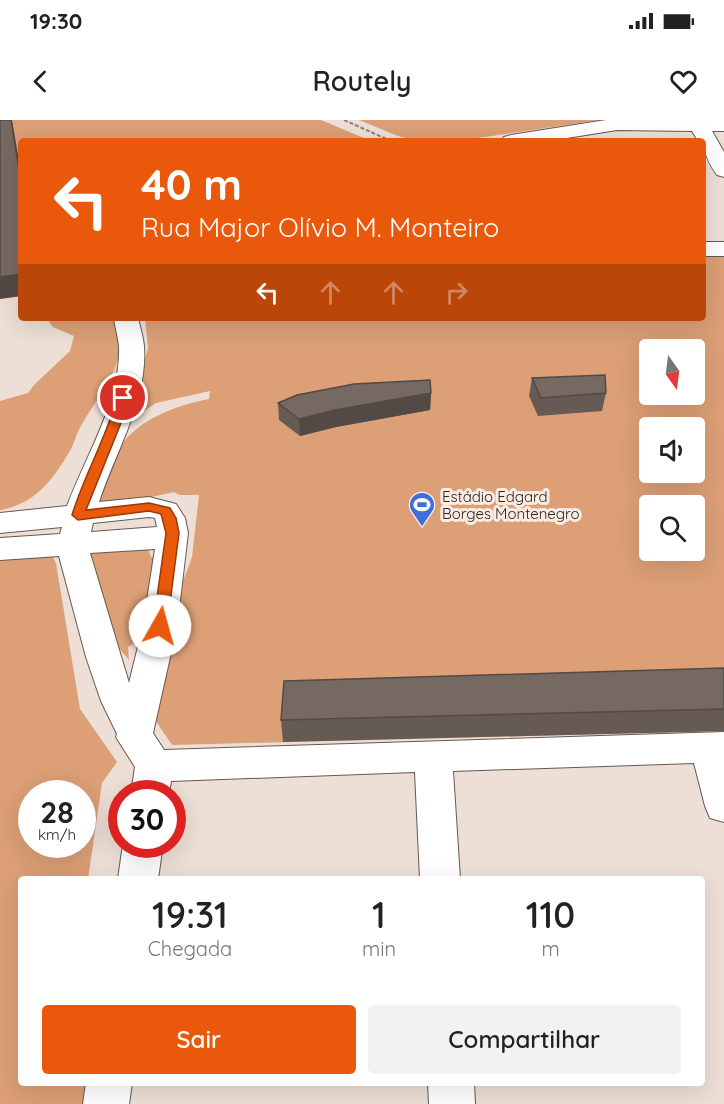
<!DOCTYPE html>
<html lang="pt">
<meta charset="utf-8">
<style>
:root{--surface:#fff;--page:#f2f2f2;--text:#222;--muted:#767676;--accent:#ea580c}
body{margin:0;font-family:Quicksand,sans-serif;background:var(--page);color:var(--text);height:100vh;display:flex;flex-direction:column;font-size:22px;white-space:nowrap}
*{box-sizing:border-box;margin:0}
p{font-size:20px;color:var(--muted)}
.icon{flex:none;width:33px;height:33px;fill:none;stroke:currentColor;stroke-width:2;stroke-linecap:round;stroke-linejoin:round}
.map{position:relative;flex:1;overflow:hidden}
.details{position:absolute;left:18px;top:756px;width:687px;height:210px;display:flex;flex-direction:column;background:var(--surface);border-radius:6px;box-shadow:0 6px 24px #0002}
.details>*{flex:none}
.top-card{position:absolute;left:18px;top:18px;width:688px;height:183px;border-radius:6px;box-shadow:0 6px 24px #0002;background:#ea580c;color:#fff;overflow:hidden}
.needle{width:39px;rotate:166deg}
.controls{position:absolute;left:639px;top:219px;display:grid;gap:12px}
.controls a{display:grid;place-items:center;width:66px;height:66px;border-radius:6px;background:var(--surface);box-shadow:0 6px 24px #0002;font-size:30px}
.speed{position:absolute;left:18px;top:660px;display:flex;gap:12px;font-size:30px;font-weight:700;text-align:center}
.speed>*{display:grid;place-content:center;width:78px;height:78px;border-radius:50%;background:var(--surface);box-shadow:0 6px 24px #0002;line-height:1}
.speed small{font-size:15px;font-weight:400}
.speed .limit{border:9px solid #d22;background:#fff;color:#111}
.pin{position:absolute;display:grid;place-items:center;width:51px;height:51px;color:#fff;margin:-26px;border:3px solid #fff;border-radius:50%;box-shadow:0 2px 6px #0007}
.me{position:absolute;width:66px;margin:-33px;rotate:7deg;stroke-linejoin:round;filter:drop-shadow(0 0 4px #0008)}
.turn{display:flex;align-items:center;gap:21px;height:126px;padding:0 24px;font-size:27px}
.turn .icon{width:78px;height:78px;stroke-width:2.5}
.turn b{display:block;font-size:42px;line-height:51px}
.lanes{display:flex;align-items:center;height:57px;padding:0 24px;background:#0003;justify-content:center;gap:30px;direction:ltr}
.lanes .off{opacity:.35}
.eta{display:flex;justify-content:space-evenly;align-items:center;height:102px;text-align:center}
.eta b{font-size:36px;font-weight:600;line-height:42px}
.cta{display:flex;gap:12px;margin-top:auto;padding:12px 24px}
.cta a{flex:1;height:69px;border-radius:6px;background:var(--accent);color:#fff;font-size:24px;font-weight:600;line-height:69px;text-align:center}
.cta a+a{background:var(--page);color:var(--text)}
.status{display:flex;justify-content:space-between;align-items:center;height:42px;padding:0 30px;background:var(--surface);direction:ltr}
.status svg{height:16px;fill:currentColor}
header{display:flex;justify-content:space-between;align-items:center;height:78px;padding:0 24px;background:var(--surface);font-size:27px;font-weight:600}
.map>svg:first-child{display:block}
.green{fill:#dc9f76;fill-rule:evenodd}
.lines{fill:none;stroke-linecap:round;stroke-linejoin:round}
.minor-casing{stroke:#655952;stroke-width:2}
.path{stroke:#8b817b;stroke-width:2;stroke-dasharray:4 2;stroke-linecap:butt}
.minor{fill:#fff;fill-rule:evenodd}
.wall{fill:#655a54}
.shaded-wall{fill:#534a45}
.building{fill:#766962;stroke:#534a45;stroke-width:1.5}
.route{fill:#ea580c;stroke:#983908;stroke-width:1.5}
.labels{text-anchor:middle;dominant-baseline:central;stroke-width:6;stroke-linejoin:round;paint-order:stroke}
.poi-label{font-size:15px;fill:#2a2521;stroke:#faece3;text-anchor:start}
</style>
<div class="status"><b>19:30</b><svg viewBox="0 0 49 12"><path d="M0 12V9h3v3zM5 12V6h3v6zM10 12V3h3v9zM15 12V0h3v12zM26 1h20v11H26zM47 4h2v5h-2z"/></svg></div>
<header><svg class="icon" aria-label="back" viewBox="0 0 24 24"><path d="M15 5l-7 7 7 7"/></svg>Routely<svg class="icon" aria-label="heart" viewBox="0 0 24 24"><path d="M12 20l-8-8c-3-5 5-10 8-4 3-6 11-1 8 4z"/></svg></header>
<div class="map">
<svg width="724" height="984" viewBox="0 0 724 984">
<rect width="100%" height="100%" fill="#eddfd6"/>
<g class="green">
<path d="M0,0h321l50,21h-350v155l-21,3z"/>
<path d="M359,0h241l-142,21h-40l-20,-5z"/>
<path d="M704,134h20v477l-552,14 -17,-25 10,-91 27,-72 7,-62h-20l-5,-3 -78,17c7,-19 13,-40 22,-58 16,-31 59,-46 91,-52l1,-8 -54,12 -29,20 21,-75 -3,-30h559zM650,230h44v44h-44zM650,308h44v44h-44zM650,386h44v44h-44z"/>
<path d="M46,198h73c9,47 -15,69 -37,106 -5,8 -7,17 -11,25 -17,30 -37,56 -71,61v-109l28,-8 6,-8 36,-34 4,-15 -21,-9z"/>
<path d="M148,428l3,9 7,-2 -15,83 -15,9 1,13 -12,-14 -28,-96z"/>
<path d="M51,433l5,10 24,146 37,53 -15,21 -14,96h-67v204h71l-3,21h-89v-549zM32,674h50v50h-50z"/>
</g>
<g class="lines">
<defs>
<g id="minor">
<path d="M606,0h118v11h-12l12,21v25l-7,-2c-8,-11 -13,-21 -13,-34h-6l-6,-10 -75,-1 -69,11h-47l3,-4 7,-2z"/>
<rect x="704" y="122" width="20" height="14"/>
<path d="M114,198h24c2,9 5,18 6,28 4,54 -29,107 -45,156l50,-5 27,7 9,14 3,15 -11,93 -24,107 11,17 560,-18v90l-14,-4 -5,-12 -11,-43 -241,8 7,108h-40l-5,-107 -244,9 -2,13h-38l4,-27 -19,-30 1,-3 -16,-33 -15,-44 -27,-101 -59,4v-22l60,-4 2,-7 -62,6v-20l67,-7c19,-51 54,-105 52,-160 -1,-9 -4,-19 -5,-28zM149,397l6,1 2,9 -66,5 2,-9zM155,429l-12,77 -14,57 -39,-130z"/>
<path d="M123,724h40l-5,35h-40z"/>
<path d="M86,963h46l-3,21h-46z"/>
<path d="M428,963h46l1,21h-46z"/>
</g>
</defs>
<use href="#minor" class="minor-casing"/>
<path class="path" d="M344,0l47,21"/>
<use href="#minor" class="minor"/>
</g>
<g class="wall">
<path d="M532,258l74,15 -4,18 -64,5 -9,-20z"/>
<path d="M431,273l-1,17 -94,17 -36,9 -21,-16 -1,-17z"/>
<path d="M724,548v63l-441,11 -2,-22z"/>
</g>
<g class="shaded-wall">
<path d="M11,0h1l9,53v9z"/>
<path d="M21,154v22l-21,3v-22z"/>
<path d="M431,273l-1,17 -94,17 -36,9 -1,-17 36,-9z"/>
</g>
<g class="building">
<path d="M0,0h11l10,62v92l-21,3z"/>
<path d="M605,255l1,18 -65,5 -9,-20z"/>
<path d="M430,260l1,13 -96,17 -36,9 -21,-16 19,-8 57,-11z"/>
<path d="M724,548v41l-443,11 3,-39z"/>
</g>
<path class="route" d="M123,275l5,3 -5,20 -37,92 63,-7 21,5 6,10 3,15 -12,93 -7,5 -7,-5 13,-93 -5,-19 -12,-3 -71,9 -6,-5c12,-40 34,-76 45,-117z"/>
<defs>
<symbol id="stadium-pin" viewBox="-11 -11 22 30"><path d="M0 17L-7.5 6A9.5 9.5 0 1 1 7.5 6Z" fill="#406dde" stroke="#faece3"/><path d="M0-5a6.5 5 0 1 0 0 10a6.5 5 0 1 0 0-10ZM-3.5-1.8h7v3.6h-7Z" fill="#fff"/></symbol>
</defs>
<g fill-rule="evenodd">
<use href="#stadium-pin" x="407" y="370" width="30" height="40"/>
</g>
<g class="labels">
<g class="poi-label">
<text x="442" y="376">Estádio Edgard<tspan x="442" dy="17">Borges Montenegro</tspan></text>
</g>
</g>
</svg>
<div class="controls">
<a><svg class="needle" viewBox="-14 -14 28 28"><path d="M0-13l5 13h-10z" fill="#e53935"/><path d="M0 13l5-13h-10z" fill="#767676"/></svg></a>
<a><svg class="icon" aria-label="sound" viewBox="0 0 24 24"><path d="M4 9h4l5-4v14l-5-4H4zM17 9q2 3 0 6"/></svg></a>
<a><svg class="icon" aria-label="search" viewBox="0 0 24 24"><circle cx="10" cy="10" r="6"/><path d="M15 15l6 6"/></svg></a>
</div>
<div class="speed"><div>28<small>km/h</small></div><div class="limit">30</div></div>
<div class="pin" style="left:123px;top:278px;background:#d93025"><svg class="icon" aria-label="arrive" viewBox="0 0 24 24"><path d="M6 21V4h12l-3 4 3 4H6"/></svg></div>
<svg class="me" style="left:160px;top:506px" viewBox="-20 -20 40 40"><circle r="19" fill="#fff"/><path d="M0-13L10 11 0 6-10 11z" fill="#ea580c"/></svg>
<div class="top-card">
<div class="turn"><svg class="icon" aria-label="left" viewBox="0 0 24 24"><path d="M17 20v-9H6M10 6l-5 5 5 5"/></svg><div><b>40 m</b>Rua Major Olívio M. Monteiro</div></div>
<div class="lanes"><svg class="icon" aria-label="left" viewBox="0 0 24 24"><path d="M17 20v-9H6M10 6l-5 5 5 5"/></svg><svg class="icon off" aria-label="ahead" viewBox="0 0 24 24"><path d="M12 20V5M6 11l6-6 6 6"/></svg><svg class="icon off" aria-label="ahead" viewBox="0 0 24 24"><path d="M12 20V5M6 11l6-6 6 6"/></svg><svg class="icon off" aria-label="right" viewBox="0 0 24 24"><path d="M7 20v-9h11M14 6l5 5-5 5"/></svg></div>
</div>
<section class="details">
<div class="eta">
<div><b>19:31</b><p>Chegada</p></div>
<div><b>1</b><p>min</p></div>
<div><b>110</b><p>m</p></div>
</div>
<div class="cta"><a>Sair</a><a>Compartilhar</a></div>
</section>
</div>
